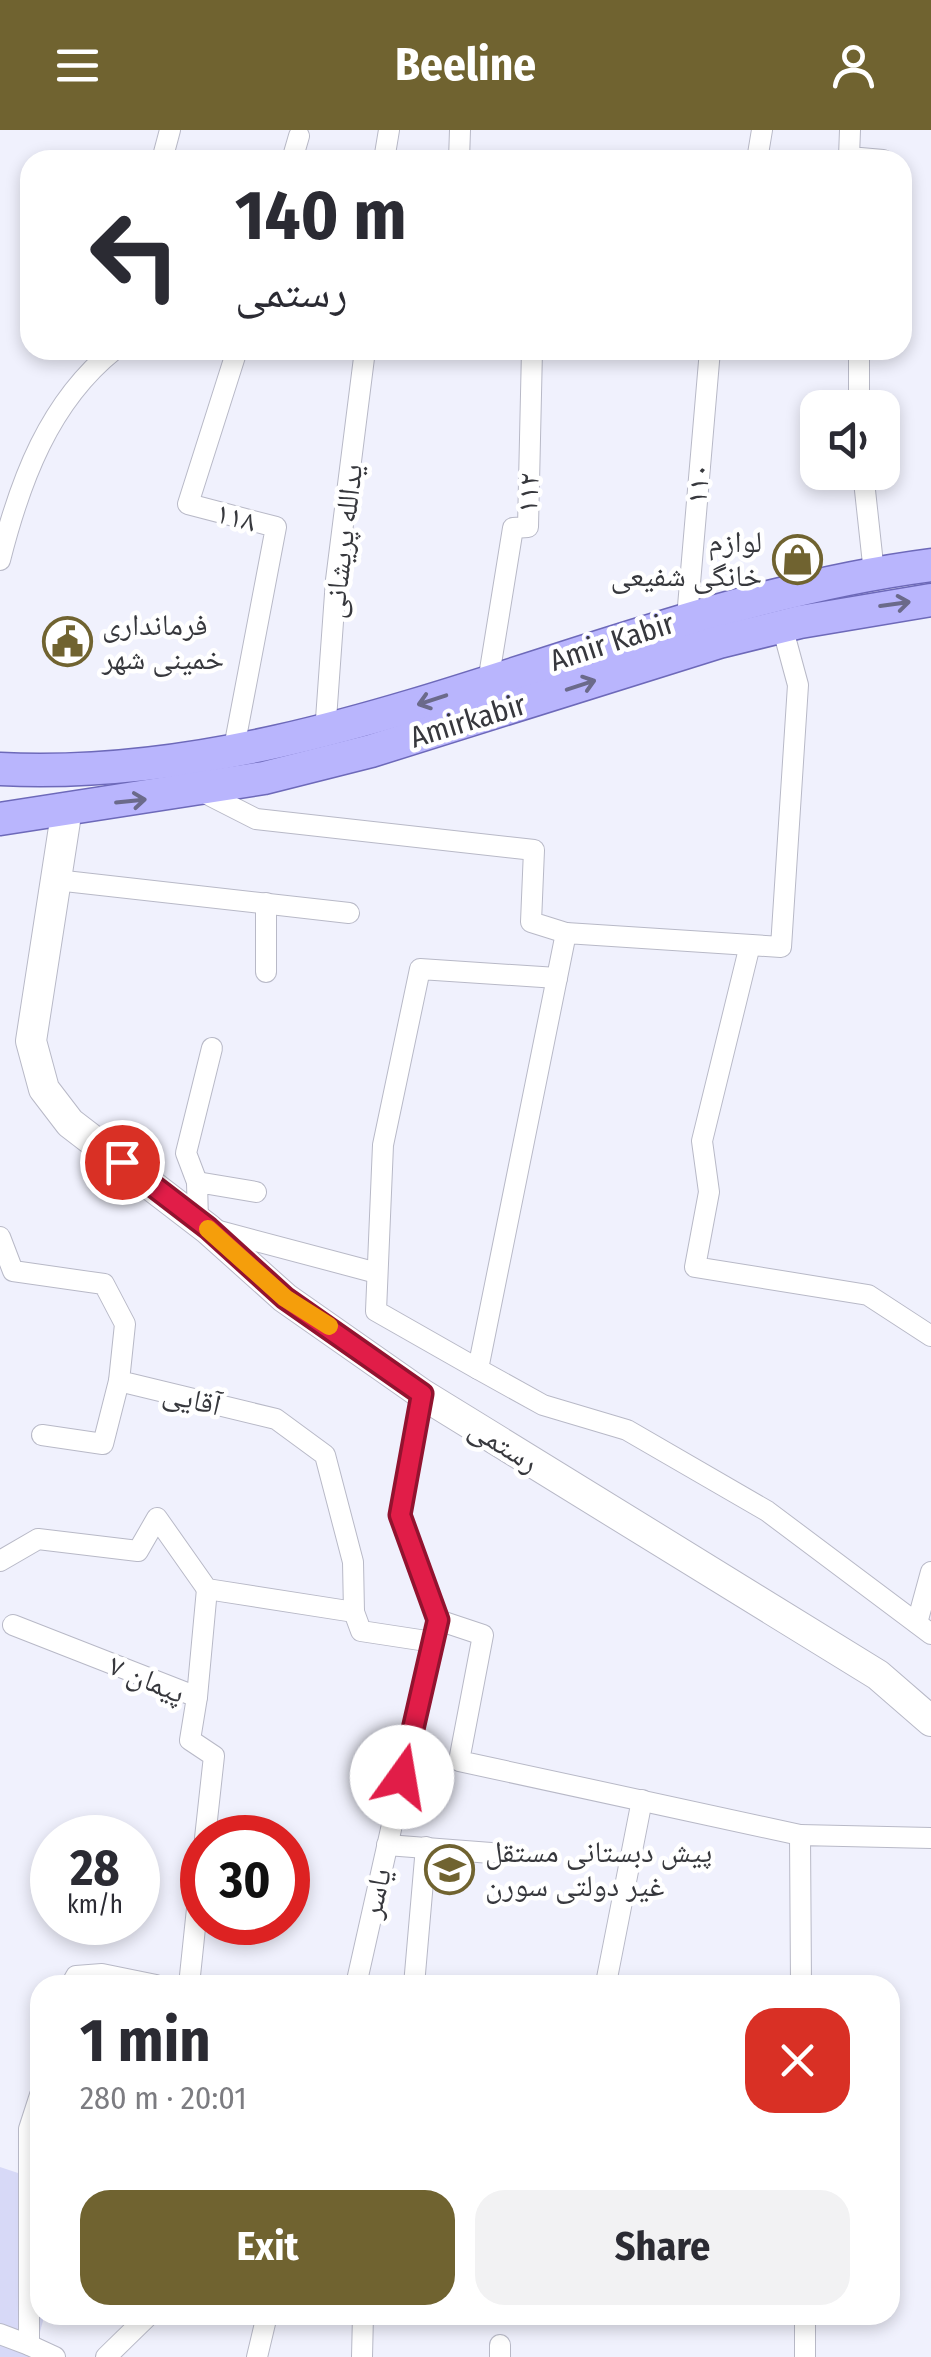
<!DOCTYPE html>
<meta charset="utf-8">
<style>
:root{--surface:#fff;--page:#f2f2f3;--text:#2b2b33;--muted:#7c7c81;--accent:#706330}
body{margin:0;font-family:"Fira Sans Condensed","Noto Naskh Arabic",sans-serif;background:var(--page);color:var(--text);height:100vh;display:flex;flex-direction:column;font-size:38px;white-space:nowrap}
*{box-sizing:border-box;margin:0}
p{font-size:32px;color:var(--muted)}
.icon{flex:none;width:55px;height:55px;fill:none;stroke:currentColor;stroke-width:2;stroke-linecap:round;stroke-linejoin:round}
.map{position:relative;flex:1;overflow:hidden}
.side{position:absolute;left:30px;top:1845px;width:870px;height:350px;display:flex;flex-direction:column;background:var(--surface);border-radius:30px;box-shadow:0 5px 15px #0003}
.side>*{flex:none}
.banner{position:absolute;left:20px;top:20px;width:892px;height:210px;border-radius:30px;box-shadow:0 5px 15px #0003;background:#fff;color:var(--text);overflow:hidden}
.controls{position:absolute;left:800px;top:260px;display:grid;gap:20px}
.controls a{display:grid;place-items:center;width:100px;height:100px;border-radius:20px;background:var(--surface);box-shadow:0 5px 15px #0003;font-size:50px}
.speed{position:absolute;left:30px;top:1685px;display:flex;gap:20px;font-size:50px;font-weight:700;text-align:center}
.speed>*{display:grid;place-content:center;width:130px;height:130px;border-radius:50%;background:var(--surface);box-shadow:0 5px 15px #0003;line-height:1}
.speed small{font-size:25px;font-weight:400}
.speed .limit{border:15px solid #d22;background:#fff;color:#111}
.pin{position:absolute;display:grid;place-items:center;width:85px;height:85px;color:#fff;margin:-42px;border:5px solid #fff;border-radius:50%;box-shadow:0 2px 10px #0007}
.me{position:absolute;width:110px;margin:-55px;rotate:13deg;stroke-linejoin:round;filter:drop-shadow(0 0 8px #0008)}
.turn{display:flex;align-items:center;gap:35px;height:210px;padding:0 50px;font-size:45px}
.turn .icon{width:130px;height:130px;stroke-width:2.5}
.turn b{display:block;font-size:70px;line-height:85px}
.round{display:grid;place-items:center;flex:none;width:105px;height:105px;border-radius:30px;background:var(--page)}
.headline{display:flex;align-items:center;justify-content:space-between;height:170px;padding:0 50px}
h1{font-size:60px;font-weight:700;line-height:75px}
.button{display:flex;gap:20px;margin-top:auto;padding:20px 50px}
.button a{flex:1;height:115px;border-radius:30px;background:var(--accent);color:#fff;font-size:40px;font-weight:700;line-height:115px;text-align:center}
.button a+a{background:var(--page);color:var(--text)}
header{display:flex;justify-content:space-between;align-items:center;height:130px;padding:0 50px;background:var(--accent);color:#fff;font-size:45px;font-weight:700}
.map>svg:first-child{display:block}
.green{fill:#d7d9f7}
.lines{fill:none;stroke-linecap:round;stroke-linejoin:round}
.street-casing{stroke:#b8b9c7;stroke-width:22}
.secondary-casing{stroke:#b8b9c7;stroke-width:32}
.primary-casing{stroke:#6d69b9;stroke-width:35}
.street{stroke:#fff;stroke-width:20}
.secondary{stroke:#fff;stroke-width:30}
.primary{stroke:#b9b5fd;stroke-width:32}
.oneway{stroke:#6b6a8a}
.route-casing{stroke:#92132f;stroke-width:25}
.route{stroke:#e11d48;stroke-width:18}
.slow{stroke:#f59e0b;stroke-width:18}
.labels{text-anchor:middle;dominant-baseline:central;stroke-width:9;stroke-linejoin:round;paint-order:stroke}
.street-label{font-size:30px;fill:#37383d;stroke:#fff}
.poi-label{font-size:30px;fill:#37383d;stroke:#fff;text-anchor:start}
</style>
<header><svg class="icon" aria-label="menu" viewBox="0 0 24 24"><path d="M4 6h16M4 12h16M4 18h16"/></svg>Beeline<svg class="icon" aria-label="person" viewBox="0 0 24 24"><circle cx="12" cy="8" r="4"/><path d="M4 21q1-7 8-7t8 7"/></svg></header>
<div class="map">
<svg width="931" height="2227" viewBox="0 0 931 2227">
<rect width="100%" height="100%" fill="#f0f1fd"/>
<path class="green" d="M0,2037l39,13 4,141 -10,36h-33z"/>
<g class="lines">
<defs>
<g id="street">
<path d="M850,0l-1,27 34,3"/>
<path d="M162,30l8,-30"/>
<path d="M292,30l7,-24"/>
<path d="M384,30l5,-30"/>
<path d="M459,30l1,-30"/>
<path d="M757,30l5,-30"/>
<path d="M859,220v58"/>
<path d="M863,342l11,101"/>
<path d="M0,430c20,-79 49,-158 114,-210"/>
<path d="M687,488l23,-268"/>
<path d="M782,496l16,59 -17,262 -215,-14 -88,436 65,36 84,25 140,81 164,123"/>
<path d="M488,552l25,-154 15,-1 4,-177"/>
<path d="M325,603l11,-153 29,-230"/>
<path d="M233,623l43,-226 -88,-23 49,-154"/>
<path d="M199,660l57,29 278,31 -3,72 35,11"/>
<path d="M56,750l293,33"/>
<path d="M750,815l-48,196 7,51 -14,75 173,28 63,41"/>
<path d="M266,842v-69"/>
<path d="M197,1052l-11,-29 26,-105"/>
<path d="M198,1091l-1,-39 59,10"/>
<path d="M215,1100l162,43"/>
<path d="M0,1107l13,34 91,13 21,40 -6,57 157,38 49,36 28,107 1,50 7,19 72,11"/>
<path d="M478,1239l-102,-58 7,-166 37,-176 137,9"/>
<path d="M42,1305l61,9 16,-63"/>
<path d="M0,1431l38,-22 100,12 19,-33 50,71 147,23"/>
<path d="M438,1490l45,15 -24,126 341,74"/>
<path d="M917,1493l14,-51"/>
<path d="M13,1495l184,72 -7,43 24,16 -9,82"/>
<path d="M197,1567l10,-108"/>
<path d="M387,1715l104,8"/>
<path d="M607,1848l35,-178"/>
<path d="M71,1855l5,-9 26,-2 54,11"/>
<path d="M189,1855l13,-124"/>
<path d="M356,1855l82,-365 -38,-105 22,-121"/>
<path d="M414,1855l12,-138"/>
<path d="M801,1855l-1,-150 131,3"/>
<path d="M805,2185v42"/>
<path d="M0,2204l29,11v-216l11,-34"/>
<path d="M29,2215l26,12"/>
<path d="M106,2227l43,-42"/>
<path d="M257,2227l10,-42"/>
<path d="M362,2227l1,-42"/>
<path d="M500,2227v-12"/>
</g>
<path id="secondary" d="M67,678l-36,233 13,48 26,34 138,106 77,69 137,96 456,281 53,46"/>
<g id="primary">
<path d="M0,639c326,16 614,-163 931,-204"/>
<path d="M0,689l264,-41 107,-27 348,-109 81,-20 131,-22"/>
</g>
</defs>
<use href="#street" class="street-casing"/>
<use href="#secondary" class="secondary-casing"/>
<use href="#primary" class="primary-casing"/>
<use href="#street" class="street"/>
<use href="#secondary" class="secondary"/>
<use href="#primary" class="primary"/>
</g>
<defs><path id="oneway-shaft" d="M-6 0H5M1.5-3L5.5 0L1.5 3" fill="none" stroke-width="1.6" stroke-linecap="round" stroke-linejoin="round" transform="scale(2.5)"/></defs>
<g class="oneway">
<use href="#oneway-shaft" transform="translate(895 474) rotate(-8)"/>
<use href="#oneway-shaft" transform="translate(581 555) rotate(-18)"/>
<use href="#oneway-shaft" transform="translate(432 570) rotate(162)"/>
<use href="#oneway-shaft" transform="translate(131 671) rotate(-6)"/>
</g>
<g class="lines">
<defs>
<path id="route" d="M122,1032l86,66 77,70 137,96 -22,121 38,105 -36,157"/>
</defs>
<use href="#route" class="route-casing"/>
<use href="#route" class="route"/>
<path class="slow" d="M208,1099l77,69 44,28"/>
</g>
<defs>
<symbol id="shop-ring" viewBox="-11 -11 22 22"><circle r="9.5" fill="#fff" stroke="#706330" stroke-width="1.5"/><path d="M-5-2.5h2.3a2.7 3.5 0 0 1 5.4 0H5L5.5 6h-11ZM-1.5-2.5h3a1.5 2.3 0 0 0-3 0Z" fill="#706330"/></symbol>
<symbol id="civic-ring" viewBox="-11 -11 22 22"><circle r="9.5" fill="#fff" stroke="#706330" stroke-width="1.5"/><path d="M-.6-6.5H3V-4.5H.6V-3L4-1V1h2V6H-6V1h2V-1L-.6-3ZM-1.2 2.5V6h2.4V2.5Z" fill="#706330"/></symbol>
<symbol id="school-ring" viewBox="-11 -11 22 22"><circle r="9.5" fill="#fff" stroke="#706330" stroke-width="1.5"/><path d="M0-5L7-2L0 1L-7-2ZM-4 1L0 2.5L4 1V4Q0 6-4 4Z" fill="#706330"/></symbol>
</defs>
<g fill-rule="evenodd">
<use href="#shop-ring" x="770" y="402" width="55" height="55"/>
<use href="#civic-ring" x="40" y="484" width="55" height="55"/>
<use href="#school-ring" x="422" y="1712" width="55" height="55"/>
</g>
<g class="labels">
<g class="street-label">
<text transform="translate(698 354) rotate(-85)">۱۱۰</text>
<text transform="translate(528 363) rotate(-87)">۱۱۲</text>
<text transform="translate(236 387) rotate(15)">۱۱۸</text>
<text transform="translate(343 411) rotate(-83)">یدالله پریشانی</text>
<text transform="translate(612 512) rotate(-18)">Amir Kabir</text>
<text transform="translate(468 591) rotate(-17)">Amirkabir</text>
<text transform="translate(192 1269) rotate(14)">آقایی</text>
<text transform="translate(504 1315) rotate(32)">رستمی</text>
<text transform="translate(147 1549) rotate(23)">پیمان ۷</text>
<text transform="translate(376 1763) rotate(-77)">یاسر</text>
</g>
<g class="poi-label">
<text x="762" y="412" text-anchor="end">لوازم<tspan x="762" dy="34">خانگی شفیعی</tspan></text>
<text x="102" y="495">فرمانداری<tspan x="102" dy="34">خمینی شهر</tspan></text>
<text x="485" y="1722">پیش دبستانی مستقل<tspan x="485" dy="34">غیر دولتی سورن</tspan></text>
</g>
</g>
</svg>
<div class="controls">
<a><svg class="icon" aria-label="sound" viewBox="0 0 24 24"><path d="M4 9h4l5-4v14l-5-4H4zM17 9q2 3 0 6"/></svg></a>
</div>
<div class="speed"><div>28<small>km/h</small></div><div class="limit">30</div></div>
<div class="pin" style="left:122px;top:1032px;background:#d93025"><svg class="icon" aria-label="arrive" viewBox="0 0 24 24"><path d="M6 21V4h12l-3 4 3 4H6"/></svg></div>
<svg class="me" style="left:402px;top:1647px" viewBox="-20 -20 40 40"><circle r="19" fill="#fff"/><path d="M0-13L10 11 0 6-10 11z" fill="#e11d48"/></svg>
<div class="banner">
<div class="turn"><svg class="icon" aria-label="left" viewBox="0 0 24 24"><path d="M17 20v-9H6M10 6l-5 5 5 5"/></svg><div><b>140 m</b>رستمی</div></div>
</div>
<section class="side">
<div class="headline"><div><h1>1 min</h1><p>280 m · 20:01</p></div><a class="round" style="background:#d93025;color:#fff"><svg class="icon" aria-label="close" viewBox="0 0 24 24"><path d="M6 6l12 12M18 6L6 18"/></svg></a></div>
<div class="button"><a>Exit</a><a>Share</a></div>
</section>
</div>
